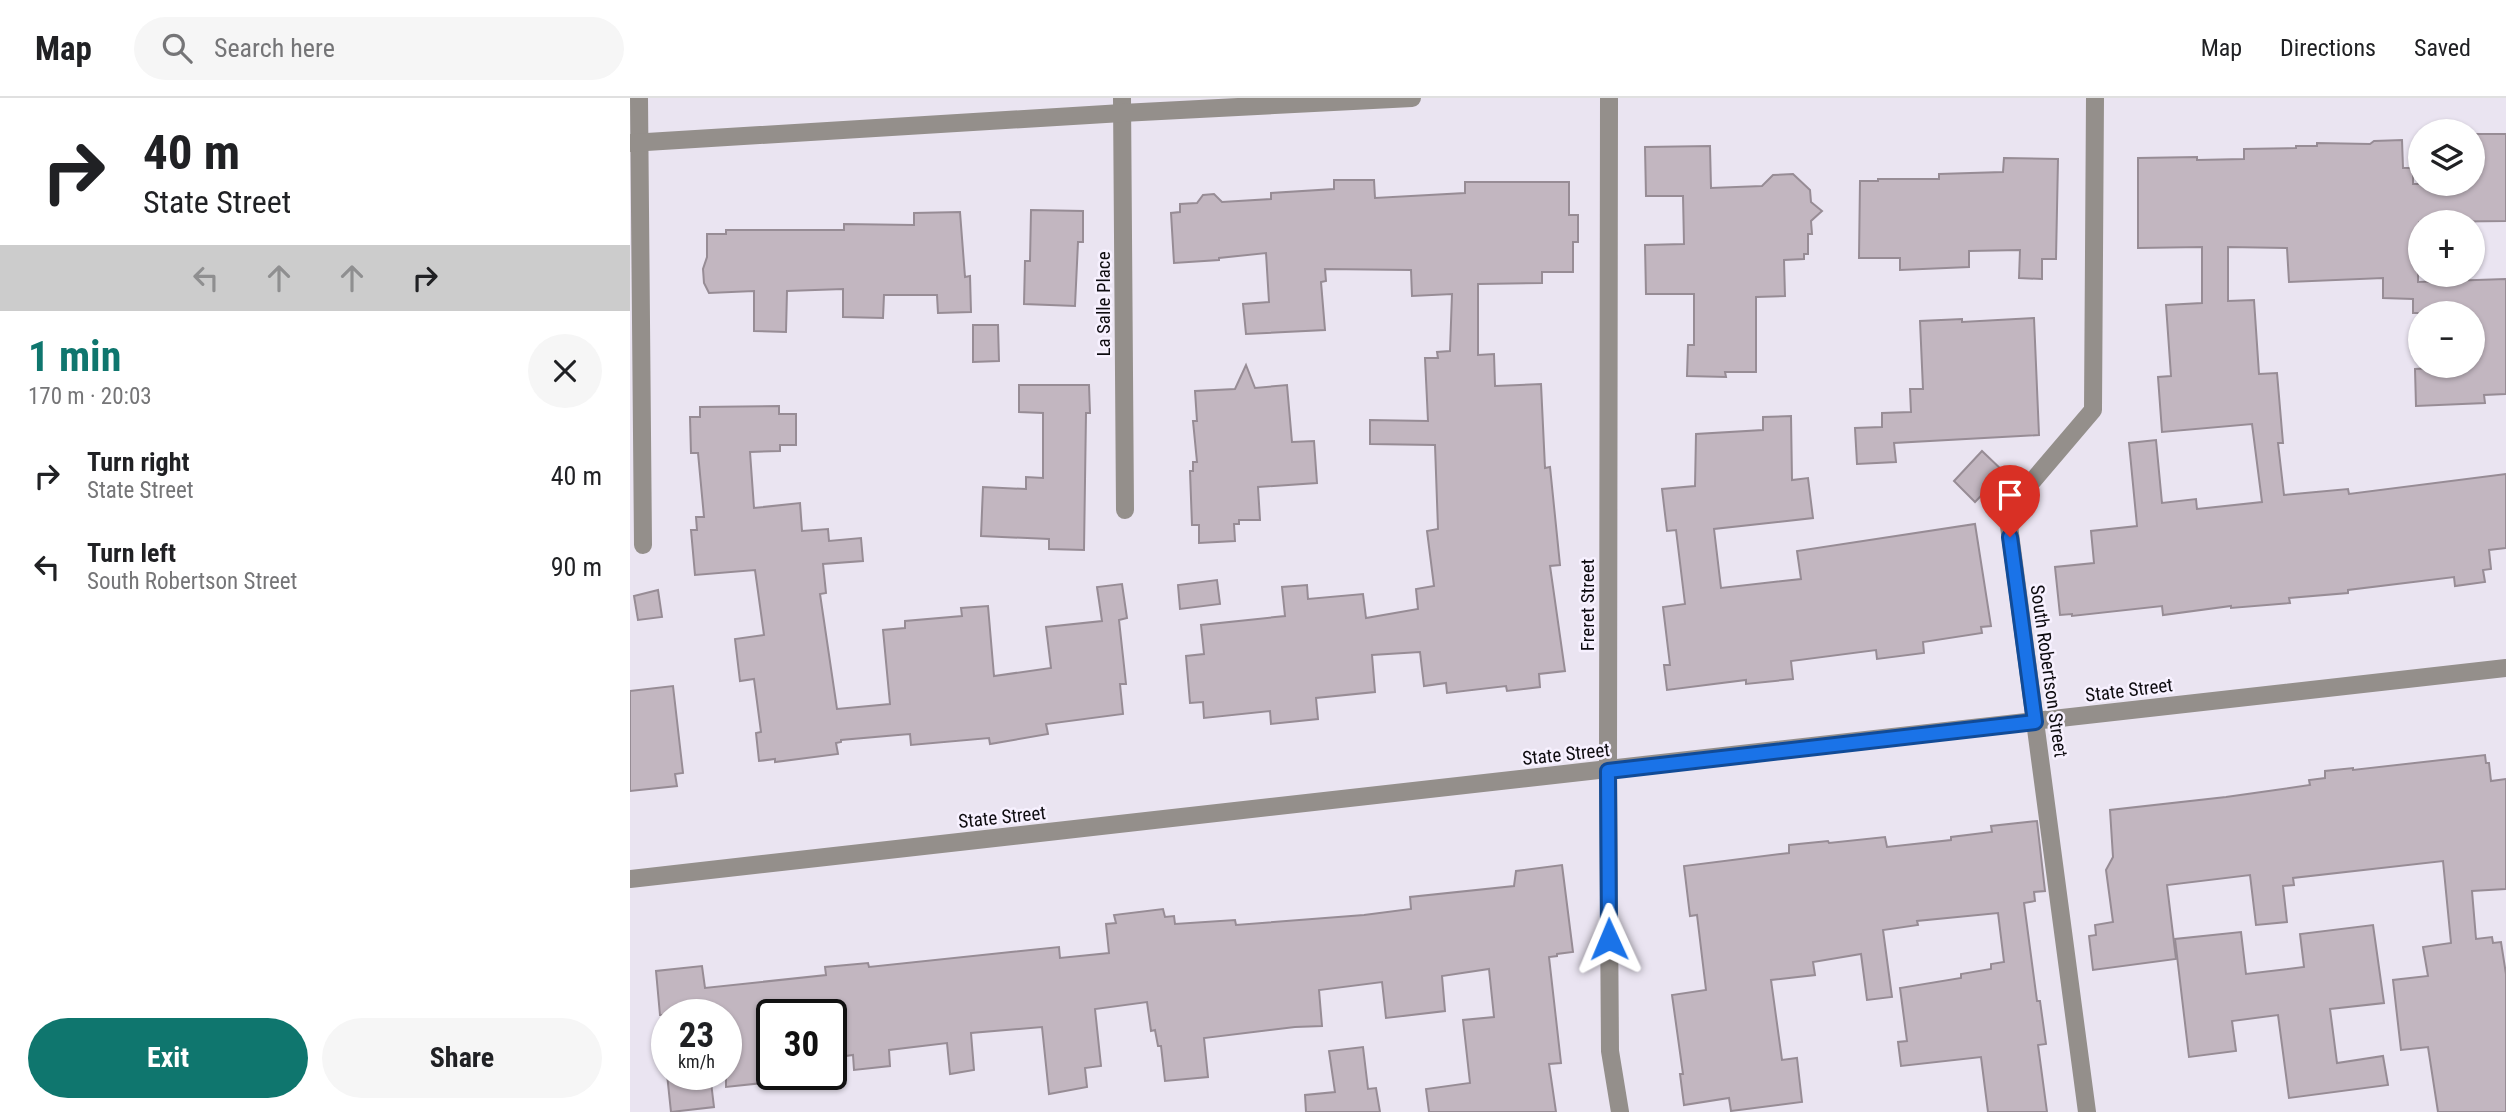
<!DOCTYPE html>
<meta charset="utf-8">
<style>
:root{--surface:#fff;--page:#f6f6f6;--text:#202124;--muted:#757577;--line:#e0e0e0;--accent:#0f766e}
body{margin:0;font-family:"Roboto Condensed",sans-serif;background:var(--page);color:var(--text);height:100vh;display:flex;flex-direction:column;font-size:26px;white-space:nowrap}
*{box-sizing:border-box;margin:0}
p{font-size:23px;color:var(--muted)}
.icon{flex:none;width:38px;height:38px;fill:none;stroke:currentColor;stroke-width:2;stroke-linecap:round;stroke-linejoin:round}
.map{position:relative;flex:1;overflow:hidden}
.sheet{display:flex;flex-direction:column;background:var(--surface);width:630px}
.sheet>*{flex:none}
.top-card{background:#fff;color:var(--text);overflow:hidden}
.buttons{position:absolute;left:1778px;top:21px;display:grid;gap:14px}
.buttons a{display:grid;place-items:center;width:77px;height:77px;border-radius:50%;background:var(--surface);box-shadow:0 2px 5px #0004;font-size:35px}
.speed{position:absolute;left:21px;top:901px;display:flex;gap:14px;font-size:35px;font-weight:700;text-align:center}
.speed>*{display:grid;place-content:center;width:91px;height:91px;border-radius:50%;background:var(--surface);box-shadow:0 2px 5px #0004;line-height:1}
.speed small{font-size:18px;font-weight:400}
.speed .limit{border:4px solid #111;border-radius:10px;background:#fff;color:#111}
.pin{position:absolute;display:grid;place-items:center;width:60px;height:60px;color:#fff;margin:-72px -30px;border-radius:50% 50% 50% 0;rotate:-45deg;box-shadow:0 0 7px #0007}
.pin .icon{rotate:45deg}
.me{position:absolute;width:77px;margin:-38px;rotate:359deg;stroke-linejoin:round;filter:drop-shadow(0 0 5px #0008)}
.turn{display:flex;align-items:center;gap:24px;height:147px;padding:0 28px;font-size:32px}
.turn .icon{width:91px;height:91px;stroke-width:2.5}
.turn b{display:block;font-size:49px;line-height:60px}
.lanes{display:flex;align-items:center;height:66px;padding:0 28px;background:#0003;justify-content:center;gap:35px;direction:ltr}
.lanes .off{opacity:.35}
.round{display:grid;place-items:center;flex:none;width:74px;height:74px;border-radius:37px;background:var(--page)}
.overview{display:flex;align-items:center;justify-content:space-between;height:119px;padding:0 28px}
h1{font-size:42px;font-weight:700;line-height:52px;color:var(--accent)}
.cta{display:flex;gap:14px;margin-top:auto;padding:14px 28px}
.cta a{flex:1;height:80px;border-radius:42px;background:var(--accent);color:#fff;font-size:28px;font-weight:700;line-height:80px;text-align:center}
.cta a+a{background:var(--page);color:var(--text)}
ul{padding:0;list-style:none}
li{display:flex;align-items:center;gap:21px;height:91px;padding:0 28px}
li div{flex:1}
li b{display:block;font-size:26px}
li em{font-style:normal}
header{display:flex;align-items:center;gap:42px;box-sizing:border-box;height:98px;padding:0 35px;background:var(--surface);border-bottom:2px solid var(--line)}
header strong{font-size:33px}
nav{display:flex;gap:38px;margin-inline-start:auto;font-size:24px}
.search{width:490px;height:63px;background:var(--page);display:flex;align-items:center;gap:18px;box-sizing:border-box;padding:0 24px;border-radius:38px;color:var(--muted);font-size:26px}
main{display:flex;flex:1;min-height:0}
.map>svg:first-child{display:block}
.building{fill:#c2b6c0;stroke:#978c95;stroke-width:2}
.lines{fill:none;stroke-linecap:round;stroke-linejoin:round}
.minor{stroke:#948f8b;stroke-width:18}
.route-casing{stroke:#114b97;stroke-width:18}
.route{stroke:#1a73e8;stroke-width:12}
.labels{text-anchor:middle;dominant-baseline:central;stroke-width:5;stroke-linejoin:round;paint-order:stroke}
.street-label{font-size:19px;fill:#0d0b0f;stroke:#f7f1ff}
</style>
<header>
<strong>Map</strong>
<div class="search"><svg class="icon" aria-label="search" viewBox="0 0 24 24"><circle cx="10" cy="10" r="6"/><path d="M15 15l6 6"/></svg>Search here</div>
<nav><a>Map</a><a>Directions</a><a>Saved</a></nav>
</header>
<main>
<section class="sheet">
<div class="top-card">
<div class="turn"><svg class="icon" aria-label="right" viewBox="0 0 24 24"><path d="M7 20v-9h11M14 6l5 5-5 5"/></svg><div><b>40 m</b>State Street</div></div>
<div class="lanes"><svg class="icon off" aria-label="left" viewBox="0 0 24 24"><path d="M17 20v-9H6M10 6l-5 5 5 5"/></svg><svg class="icon off" aria-label="ahead" viewBox="0 0 24 24"><path d="M12 20V5M6 11l6-6 6 6"/></svg><svg class="icon off" aria-label="ahead" viewBox="0 0 24 24"><path d="M12 20V5M6 11l6-6 6 6"/></svg><svg class="icon" aria-label="right" viewBox="0 0 24 24"><path d="M7 20v-9h11M14 6l5 5-5 5"/></svg></div>
</div>
<div class="overview"><div><h1>1 min</h1><p>170 m · 20:03</p></div><a class="round"><svg class="icon" aria-label="close" viewBox="0 0 24 24"><path d="M6 6l12 12M18 6L6 18"/></svg></a></div>
<ul>
<li><svg class="icon" aria-label="right" viewBox="0 0 24 24"><path d="M7 20v-9h11M14 6l5 5-5 5"/></svg><div><b>Turn right</b><p>State Street</p></div><em>40 m</em></li>
<li><svg class="icon" aria-label="left" viewBox="0 0 24 24"><path d="M17 20v-9H6M10 6l-5 5 5 5"/></svg><div><b>Turn left</b><p>South Robertson Street</p></div><em>90 m</em></li>
</ul>
<div class="cta"><a>Exit</a><a>Share</a></div>
</section>
<div class="map">
<svg width="1876" height="1014" viewBox="0 0 1876 1014">
<rect width="100%" height="100%" fill="#eae4f1"/>
<g class="building">
<path d="M1843,36h33v87l-87,1 -1,60 88,-3v115l-22,1 1,8 -69,3 -1,-37 58,-3v-53h-60v-14l-30,-1v-20l-94,4 -2,-34 -59,-1v54l26,-1 5,74 18,-1 6,70h-5l6,52 64,-6 1,5 157,-20v74l-17,2 2,19 -8,1 2,12 -30,4 -1,-9 -106,13v3l-59,5 1,5 -59,5v-2l-68,9 -1,-9 -90,10v-2l-12,1 -5,-48 39,-4 -3,-32 46,-5 -8,-83 27,-3 6,63 34,-4 1,10 65,-7 -10,-78 -90,8 -4,-55 13,-1 -5,-71 36,-2v-56l-64,1v-90l59,-1v3l47,-1v-10l52,-1v-2h21v-3l53,1 4,-3 28,-1 1,28h10v16h60z"/>
<path d="M1080,48l1,42 51,-2 11,-11 20,-1 17,16 1,12 11,9 -11,10 1,13h-4v20h-4v5l-20,1 1,36 -29,1v75h-31l1,5 -39,-1 1,-31h6v-51h-48l-1,-49 39,-1 -1,-48h-37l-1,-49z"/>
<path d="M1374,60l54,1 -2,100h-14v20l-23,-1 1,-28 -51,1v16l-69,3v-12h-41l1,-77h18v-2h61v-5l64,-2z"/>
<path d="M704,82h40l1,18 90,-5v-11h104v33h9v27h-5v30h-31v11l-64,1v71l16,-1 1,32 46,-2 4,84 5,-1 10,98 -10,1 15,105 -26,3 1,13 -33,4 -1,-5 -59,7 -1,-10 -22,3 -4,-34 -48,3 3,37 -59,6 2,21 -47,5 -1,-13 -66,7 -1,-16 -13,1 -4,-47 18,-2 -3,-29 84,-9 -3,-29 25,-2 1,14 55,-5 3,24 52,-9 -2,-20 18,-3 -7,-55 11,-2 -3,-84 -65,-1v-24l58,1 -3,-63h13l-1,-6 13,-1 2,-57 -40,2 -1,-26 -86,-1 1,12 -5,1 4,48 -79,4 -3,-30 26,-2 -3,-49 -47,5v2l-45,3 -3,-50 9,-1v-8l17,-1 6,-8 11,-1 8,8 49,-3v-6l63,-4z"/>
<path d="M401,112l52,1v31h-5l-3,64 -51,-2 1,-43h5z"/>
<path d="M330,114l5,65 5,-1 1,36 -33,1 -1,-18h-53l-1,23 -40,-1v-28l-56,2 -1,41 -32,-1v-40l-45,2 -5,-10 -1,-14 4,-12v-23h19v-4h118v-6l70,1v-12z"/>
<path d="M1404,220l5,117 -145,8 2,19 -39,2 -2,-36 27,-1v-14l29,-1 -1,-23h13l-3,-68 42,-2v3z"/>
<path d="M343,227h25l1,36 -26,1z"/>
<path d="M616,267l9,23 32,-3 5,57 22,-1 3,42 -59,4 2,33h-21v4h-5l1,17 -36,2v-18h-7l-2,-54h3v-9h4l-4,-41h4l-2,-30 40,-2z"/>
<path d="M389,287h70l1,28h-4l-2,137 -35,-1v-10l-68,-3 2,-49 43,2v-12l17,1v-65l-24,-1z"/>
<path d="M149,308v8h17v31h-16v6l-30,1 4,56 46,-5 2,28 26,-2 1,12 32,-3 2,23 -40,3 3,29 -6,1 17,115 53,-5 -7,-74 22,-2v-7l57,-5 -1,-8 27,-2 6,70 57,-8 -5,-41 56,-6 -5,-34 25,-3 5,34 -8,2 7,64h-6l3,30 -77,10 2,10 -58,10 -1,-6 -78,7 -1,-11 -12,1 -57,5v2l-5,1 2,11 -63,8v-3l-16,2 -3,-28 5,-1 -7,-53 -14,2 -5,-42 29,-4 -9,-65 -60,5 -4,-45h6l-1,-13h8l-6,-64h-7l-1,-36h10v-10z"/>
<path d="M1161,318l1,64 16,-2 5,40 -99,11 7,59 80,-9 -4,-28 178,-27 16,102 -10,1 1,6 -59,9 1,11 -47,6 -1,-9 -85,11 2,18 -47,5v-4l-79,10 -3,-25h6l-7,-58 22,-3 -9,-74 -9,1 -5,-42 33,-3 1,-52 67,-4v-13z"/>
<path d="M1352,353l22,21 -29,30 -21,-21z"/>
<path d="M587,482l3,24 -40,5 -2,-24z"/>
<path d="M28,492l4,27 -24,3 -4,-24z"/>
<path d="M43,588l10,87 -8,1 2,12 -47,5v-100z"/>
<path d="M1855,657l1,8h3l2,18 15,-2v110l-34,2 4,48 16,-2 1,6 8,-1 5,32v138h-68l-10,-65 -27,3 -8,-70 35,-4 -5,-29 28,-4 -8,-82 -150,17 1,7 -11,1 4,36 -31,3 -6,-50 -83,10 9,74 -83,11 -4,-34 7,-1 -1,-10 18,-3 -7,-52 7,-13 -3,-47 116,-13 84,-12 -1,-5 16,-2v-7l28,-3v2z"/>
<path d="M1407,723l8,70 -11,1 1,9 -11,2 13,98h3l6,43 -8,1 9,67h-59l-7,-55 -80,9 -3,-24 9,-1 -7,-53 61,-10v-4l30,-5v-5l13,-2 -6,-49 -81,8 1,4 -35,5 9,67 -25,3 -6,-46 -48,8 2,13 -44,5 11,80 15,-2 5,44 -71,9 -2,-13 -45,7 -4,-31h3l-11,-79 34,-5 -9,-75 -7,1 -6,-50 105,-13v-8l39,-4 1,2 56,-6 2,10 64,-7v-3l41,-5 -1,-6z"/>
<path d="M932,767l11,87 -16,2v2l-8,1 12,106 -12,1 7,48h-127l-3,-23 44,-6 -7,-63 31,-3 -5,-48 -47,7 3,35 -59,7 -4,-36 -63,8 3,36 -27,1 -91,11 4,39 -43,4 -4,-35h-3l-3,-16 -4,1 -4,-29 -52,7 6,57 -16,2 2,19 -38,7 -7,-67 -71,6 3,37 -24,4 -3,-31 -58,7 1,16 -36,4 -1,-15 -22,3v-43h-59v67l-46,5v-72h-66l-4,-44 46,-5 3,22 121,-13 -1,-8 43,-4 1,4 190,-20 1,11 49,-5 -3,-29 10,-1 -2,-8 49,-6 2,8 9,-1 1,8 60,-4 1,5 128,-10 47,-6 -1,-12 104,-11 2,-15z"/>
<path d="M1743,827l11,78 -54,6 7,54 46,-7 5,29 -99,13 -11,-83 -46,6 4,30 -47,6 -14,-118 66,-7 5,42 58,-7 -4,-33z"/>
<path d="M733,949l5,42 8,-1 4,24h-74l-1,-17 30,-3 -6,-41z"/>
<path d="M37,976h43l4,33 -43,5z"/>
</g>
<g class="lines">
<g class="minor">
<path d="M9,0l4,447"/>
<path d="M492,0l3,412"/>
<path d="M979,0l-1,673 2,280 10,61"/>
<path d="M0,45l492,-30 290,-15"/>
<path d="M0,781l1876,-211"/>
<path d="M1457,1014l-80,-601 86,-101 2,-312"/>
</g>
</g>
<g class="lines">
<defs>
<path id="route" d="M979,841l-1,-168 427,-49 -25,-185"/>
</defs>
<use href="#route" class="route-casing"/>
<use href="#route" class="route"/>
</g>
<g class="labels">
<g class="street-label">
<text transform="translate(473 206) rotate(-90)">La Salle Place</text>
<text transform="translate(957 507) rotate(-90)">Freret Street</text>
<text transform="translate(1419 573) rotate(82)">South Robertson Street</text>
<text transform="translate(1499 592) rotate(-7)">State Street</text>
<text transform="translate(936 656) rotate(-6)">State Street</text>
<text transform="translate(372 719) rotate(-6)">State Street</text>
</g>
</g>
</svg>
<div class="buttons">
<a><svg class="icon" aria-label="layers" viewBox="0 0 24 24"><path d="M12 4l9 5-9 5-9-5zM3 14l9 5 9-5"/></svg></a>
<a>+</a>
<a>−</a>
</div>
<div class="speed"><div>23<small>km/h</small></div><div class="limit">30</div></div>
<div class="pin" style="left:1380px;top:439px;background:#d93025"><svg class="icon" aria-label="arrive" viewBox="0 0 24 24"><path d="M6 21V4h12l-3 4 3 4H6"/></svg></div>
<svg class="me" style="left:979px;top:841px" viewBox="-20 -20 40 40"><path d="M0-17L14 15 0 8-14 15z" fill="#1a73e8" stroke="#fff" stroke-width="4"/></svg>
</div>
</main>
